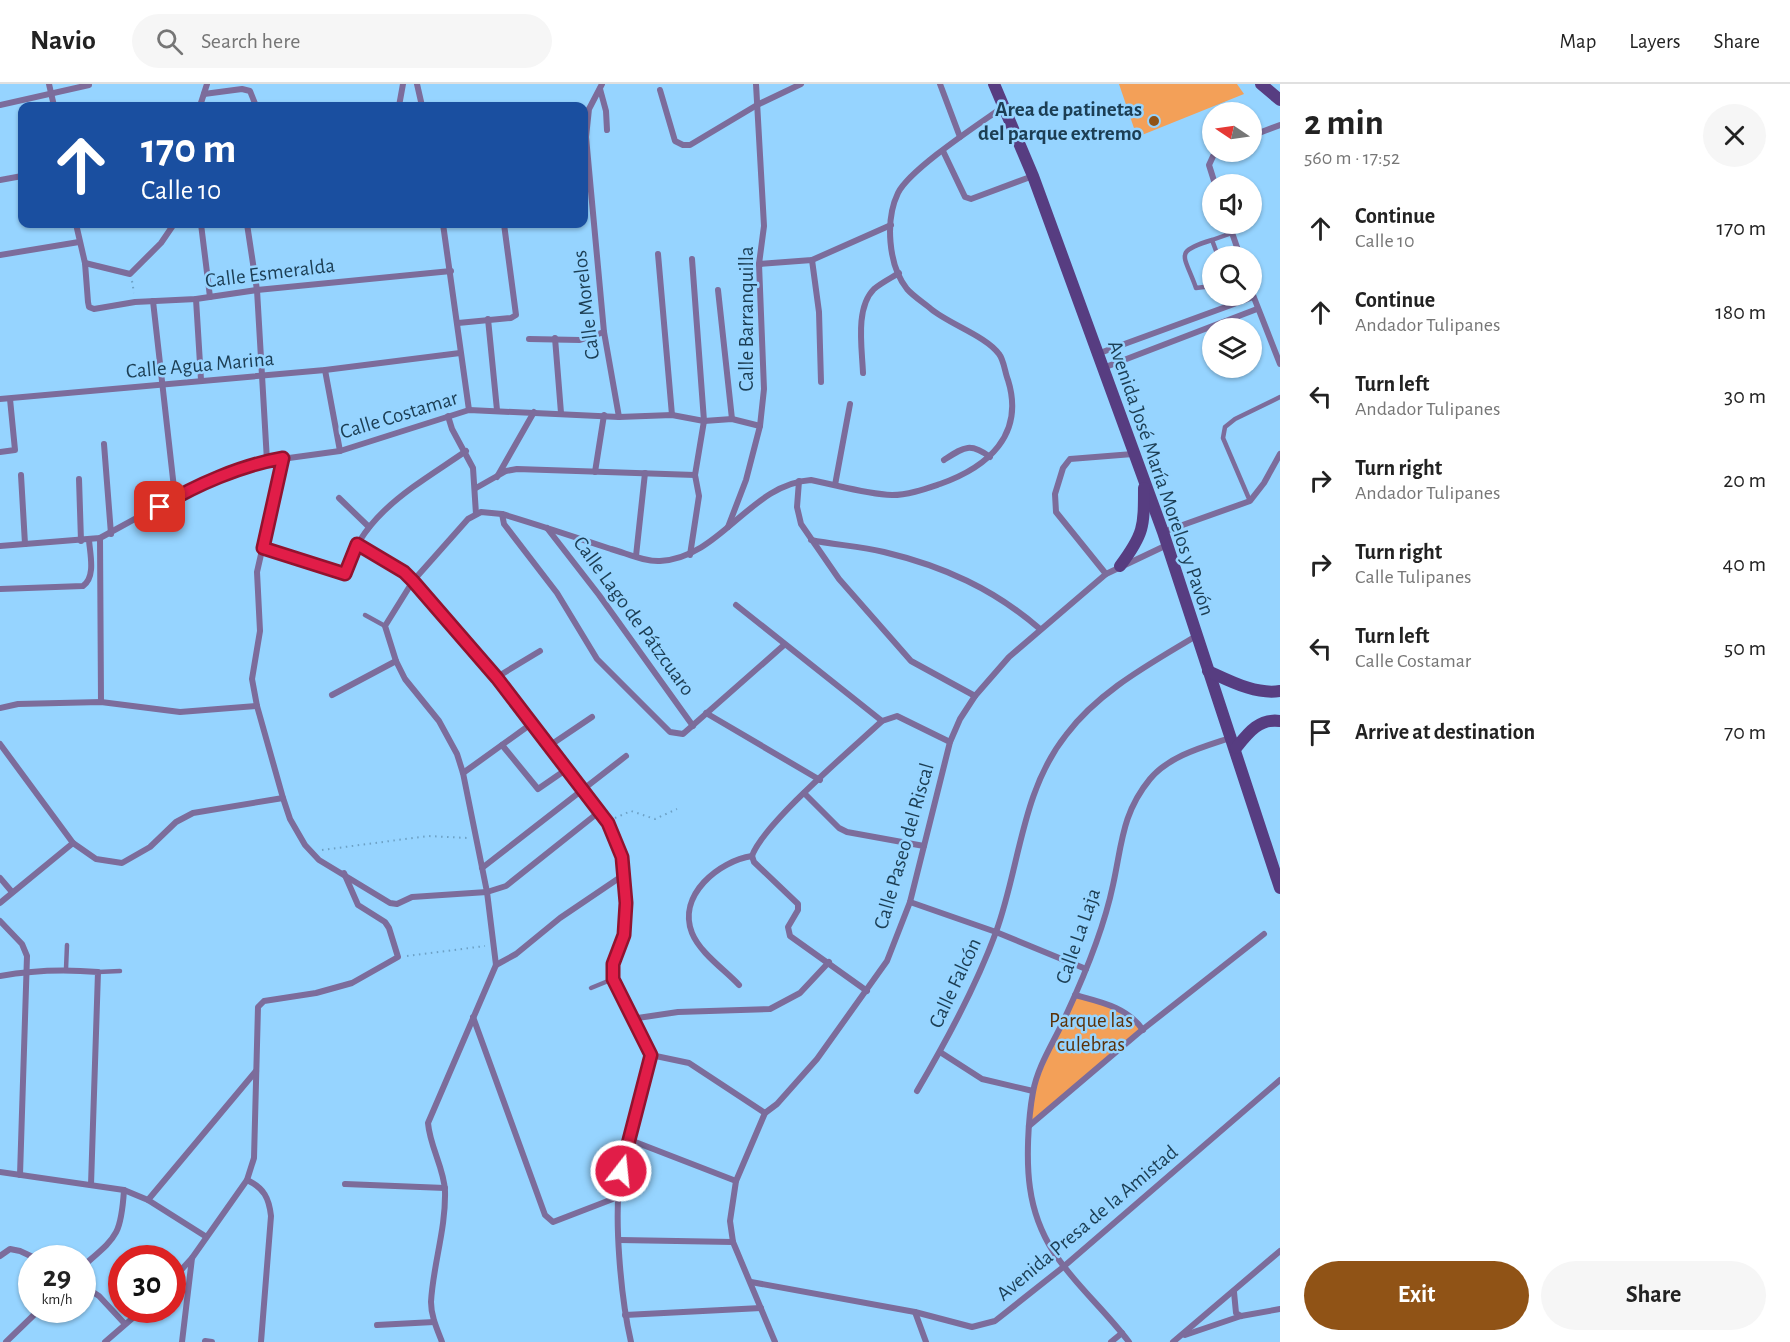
<!DOCTYPE html>
<meta charset="utf-8">
<style>
:root{--surface:#fff;--page:#f6f6f6;--text:#222;--muted:#767676;--line:#e0e0e0;--accent:#905316}
body{margin:0;font-family:"Alegreya Sans",sans-serif;background:var(--page);color:var(--text);height:100vh;display:flex;flex-direction:column;font-size:22px;white-space:nowrap}
*{box-sizing:border-box;margin:0}
p{font-size:20px;color:var(--muted)}
.icon{flex:none;width:33px;height:33px;fill:none;stroke:currentColor;stroke-width:2;stroke-linecap:round;stroke-linejoin:round}
.map{position:relative;flex:1;overflow:hidden}
.side{display:flex;flex-direction:column;background:var(--surface);width:510px}
.side>*{flex:none}
.guide{position:absolute;left:18px;top:18px;width:570px;height:126px;border-radius:12px;box-shadow:0 2px 4px #0004;background:#1a4fa0;color:#fff;overflow:hidden}
.needle{width:39px;rotate:283deg}
.tools{position:absolute;left:1202px;top:18px;display:grid;gap:12px}
.tools a{display:grid;place-items:center;width:60px;height:60px;border-radius:50%;background:var(--surface);box-shadow:0 2px 4px #0004;font-size:30px}
.speed{position:absolute;left:18px;top:1161px;display:flex;gap:12px;font-size:30px;font-weight:700;text-align:center}
.speed>*{display:grid;place-content:center;width:78px;height:78px;border-radius:50%;background:var(--surface);box-shadow:0 2px 4px #0004;line-height:1}
.speed small{font-size:15px;font-weight:400}
.speed .limit{border:9px solid #d22;background:#fff;color:#111}
.pin{position:absolute;display:grid;place-items:center;width:51px;height:51px;color:#fff;margin:-26px;border-radius:12px;box-shadow:0 3px 9px #0006}
.me{position:absolute;width:66px;margin:-33px;rotate:16deg;stroke-linejoin:round;filter:drop-shadow(0 0 4px #0008)}
.turn{display:flex;align-items:center;gap:21px;height:126px;padding:0 24px;font-size:27px}
.turn .icon{width:78px;height:78px;stroke-width:2.5}
.turn b{display:block;font-size:42px;line-height:51px}
.round{display:grid;place-items:center;flex:none;width:63px;height:63px;border-radius:32px;background:var(--page)}
.summary{display:flex;align-items:center;justify-content:space-between;height:102px;padding:0 24px}
h1{font-size:36px;font-weight:600;line-height:45px}
.button{display:flex;gap:12px;margin-top:auto;padding:12px 24px}
.button a{flex:1;height:69px;border-radius:36px;background:var(--accent);color:#fff;font-size:24px;font-weight:600;line-height:69px;text-align:center}
.button a+a{background:var(--page);color:var(--text)}
ul{padding:0;list-style:none}
li{display:flex;align-items:center;gap:18px;height:84px;padding:0 24px}
li div{flex:1}
li b{display:block;font-size:22px}
li em{font-style:normal}
header{display:flex;align-items:center;gap:36px;box-sizing:border-box;height:84px;padding:0 30px;background:var(--surface);border-bottom:2px solid var(--line)}
header strong{font-size:28px}
nav{display:flex;gap:33px;margin-inline-start:auto;font-size:21px}
.search{width:420px;height:54px;background:var(--page);display:flex;align-items:center;gap:15px;box-sizing:border-box;padding:0 21px;border-radius:33px;color:var(--muted);font-size:22px}
main{display:flex;flex:1;min-height:0}
.map>svg:first-child{display:block}
.green{fill:#f3a058}
.lines{fill:none;stroke-linecap:round;stroke-linejoin:round}
.path{stroke:#6da1c5;stroke-width:2;stroke-dasharray:1.5 4.5;stroke-linecap:butt}
.service{stroke:#7c6c9b;stroke-width:4.5}
.minor{stroke:#7c6c9b;stroke-width:6}
.secondary{stroke:#573d81;stroke-width:12}
.route-casing{stroke:#92132f;stroke-width:15}
.route{stroke:#e11d48;stroke-width:10}
.poi-dot{fill:#905316;stroke:#96d4ff;stroke-width:2}
.labels{text-anchor:middle;dominant-baseline:central;stroke-width:5;stroke-linejoin:round;paint-order:stroke}
.poi-label{font-size:21px;font-weight:bold;fill:#1c3e54;stroke:#96d4ff;text-anchor:end}
.street-label{font-size:21px;fill:#1c3e54;stroke:#96d4ff}
.park-label{font-size:21px;fill:#5b3209;stroke:#96d4ff}
</style>
<header>
<strong>Navio</strong>
<div class="search"><svg class="icon" aria-label="search" viewBox="0 0 24 24"><circle cx="10" cy="10" r="6"/><path d="M15 15l6 6"/></svg>Search here</div>
<nav><a>Map</a><a>Layers</a><a>Share</a></nav>
</header>
<main>
<div class="map">
<svg width="1280" height="1258" viewBox="0 0 1280 1258">
<rect width="100%" height="100%" fill="#96d4ff"/>
<g class="green">
<path d="M1119,0h118l7,10 -107,43z"/>
<path d="M1075,911l54,19 14,16 -113,94 3,-33z"/>
</g>
<g class="lines">
<g class="path">
<path d="M132,197l2,12"/>
<path d="M615,734l16,-7 24,8 22,-10"/>
<path d="M322,766l106,-14 40,2"/>
<path d="M407,872l78,-10"/>
</g>
<g class="service">
<path d="M1212,156l20,-7"/>
<path d="M1212,202l-16,2c-12,-34 -23,-36 16,-48l6,16"/>
<path d="M1250,417l-27,-63 2,-11 10,-8 45,-22"/>
<path d="M365,531l20,11"/>
<path d="M66,885l1,-24"/>
<path d="M98,888l22,-1"/>
<path d="M591,904l22,-9"/>
</g>
<g class="minor">
<path d="M49,0l5,22"/>
<path d="M417,0l5,22"/>
<path d="M602,0l-13,25 -3,28 18,195 15,85"/>
<path d="M940,0l20,53"/>
<path d="M600,5l6,22 1,19"/>
<path d="M660,6l15,51 8,4h7l67,-40 44,-21"/>
<path d="M204,10l38,-5 8,2 6,15"/>
<path d="M0,21l89,-20"/>
<path d="M200,22l7,-22"/>
<path d="M399,22l4,-22"/>
<path d="M1251,52l29,-11"/>
<path d="M943,67l22,46 6,2 62,-23"/>
<path d="M1215,68l-6,13 6,19"/>
<path d="M0,96l22,-4"/>
<path d="M76,140l9,39 3,39 1,5 5,2 41,-7 61,-3 61,-9 194,-19"/>
<path d="M201,140l9,73"/>
<path d="M247,140l10,66 10,171"/>
<path d="M305,140v1"/>
<path d="M443,140l26,186"/>
<path d="M1229,140l11,32"/>
<path d="M658,170l14,161"/>
<path d="M0,171l79,-13"/>
<path d="M812,176l7,52 2,70"/>
<path d="M85,179l45,11 31,-31 13,-19"/>
<path d="M759,180l53,-4 79,-35"/>
<path d="M718,206l14,129"/>
<path d="M1251,206l29,74"/>
<path d="M196,215l5,81"/>
<path d="M153,217l22,196"/>
<path d="M488,235l9,91"/>
<path d="M458,239l53,-5 5,-3 -12,-91"/>
<path d="M555,254l6,75"/>
<path d="M529,255l51,1 24,-8"/>
<path d="M1097,270l156,-57"/>
<path d="M1103,284l154,-59"/>
<path d="M325,286l15,81"/>
<path d="M863,289c-1,-25 -8,-65 11,-84 7,-6 17,-11 25,-16"/>
<path d="M0,315l325,-29 135,-17"/>
<path d="M448,332l4,13 21,39 3,46"/>
<path d="M104,360l7,90"/>
<path d="M0,368l15,-2 -5,-51"/>
<path d="M283,374l-26,114 3,59 -8,48 5,27 26,92 7,21 15,26 14,15 71,43 7,1 15,-7 75,-5 19,-6 93,-74"/>
<path d="M944,376c20,-13 26,-18 46,-3"/>
<path d="M595,388l9,-57"/>
<path d="M21,391l4,69"/>
<path d="M497,393l37,-65"/>
<path d="M79,395l2,62"/>
<path d="M799,397l-2,26 4,17 38,55 72,82 64,35"/>
<path d="M835,401l15,-81"/>
<path d="M476,404l30,-17 11,-2 178,6"/>
<path d="M339,414l30,29"/>
<path d="M502,430l2,10 53,69 40,66 73,73 13,2 101,-89"/>
<path d="M728,443l18,-47 14,-54 4,-37 -5,-125 5,-38 -8,-142"/>
<path d="M547,444l52,67 94,131"/>
<path d="M1163,448l87,-31 14,-18 16,-29"/>
<path d="M100,454l1,164"/>
<path d="M811,456c24,5 49,6 73,12 59,14 110,37 156,77"/>
<path d="M357,460l46,28 10,9 84,96 111,146c17,33 25,76 16,113 -4,14 -12,25 -11,40 1,19 28,61 38,79 -10,39 -23,78 -30,117 -8,43 0,127 10,170"/>
<path d="M0,462l100,-8 75,-41 92,-36 73,-10 129,-41 150,7 53,-2 32,6 28,-2 28,7"/>
<path d="M263,464l82,26c17,-61 72,-89 121,-123"/>
<path d="M690,471l9,-59 -4,-21 9,-54 -12,-162"/>
<path d="M636,472l9,-83"/>
<path d="M1106,490l-50,-62 -1,-18 8,-26 7,-9 63,-5"/>
<path d="M0,505l83,-3c13,-9 7,-32 6,-46"/>
<path d="M736,521l146,116"/>
<path d="M497,593l43,-26"/>
<path d="M332,611l64,-34"/>
<path d="M0,624l18,-4 83,-2 79,10 77,-6"/>
<path d="M706,629l114,67"/>
<path d="M0,660l73,99 23,16 26,4 28,-16 26,-25 17,-9 90,-15"/>
<path d="M502,661l36,44 29,-20"/>
<path d="M549,662l43,-29"/>
<path d="M463,689l68,-49"/>
<path d="M804,709l35,35 8,4 77,14"/>
<path d="M752,772c11,-32 101,-108 130,-135l15,-5 53,26"/>
<path d="M752,772l2,6 44,42v6l-10,17 2,9 77,55"/>
<path d="M482,784l144,-112"/>
<path d="M0,794l12,14"/>
<path d="M910,818l86,30 90,37"/>
<path d="M0,819l73,-60"/>
<path d="M0,837l22,23 5,12 -7,219"/>
<path d="M496,881l20,-11 44,-36 65,-44"/>
<path d="M0,892c33,-6 64,-7 98,-4l-7,213"/>
<path d="M739,901c-14,-15 -39,-32 -47,-52 -15,-38 27,-72 60,-77"/>
<path d="M1075,911c26,7 52,12 68,35"/>
<path d="M473,933l72,198 8,7 65,-25"/>
<path d="M631,935l47,-7 92,-3 30,-16 29,-31"/>
<path d="M940,968l42,27 51,12"/>
<path d="M651,971l38,8 76,50"/>
<path d="M917,1007c30,-51 59,-104 79,-159 24,-66 25,-140 70,-197 33,-44 84,-71 130,-99"/>
<path d="M1029,1042l113,-96 122,-96"/>
<path d="M630,1056l106,41"/>
<path d="M0,1088l124,18 24,10 57,36"/>
<path d="M247,1096c17,8 22,18 24,36l-10,126"/>
<path d="M345,1100l100,4"/>
<path d="M148,1116l108,-129"/>
<path d="M620,1156l113,2"/>
<path d="M0,1172l10,-7 10,2 15,7"/>
<path d="M82,1183c34,-30 39,-30 42,-77"/>
<path d="M172,1196l20,-22 55,-78 7,-22 4,-151 6,-6 52,-8 36,-10 46,-26 -9,-29 -4,-6 -27,-17 -14,-32"/>
<path d="M751,1198l164,30 57,15 23,-6 67,-53 218,-188"/>
<path d="M82,1201l17,11 26,28"/>
<path d="M1234,1208l2,21 5,3"/>
<path d="M915,1228l11,30"/>
<path d="M625,1231l136,-7"/>
<path d="M377,1241l57,-3"/>
<path d="M1185,1251l56,-19 39,-7"/>
<path d="M205,1257l7,1"/>
<path d="M6,1258l33,-32"/>
<path d="M105,1258l37,-32"/>
<path d="M182,1258l10,-84"/>
<path d="M442,1258c-5,-13 -11,-26 -11,-40 2,-37 15,-73 14,-111 -1,-23 -15,-44 -17,-68l68,-158 -9,-73 -24,-119 -6,-19 -18,-33 -34,-42 -9,-18 -11,-35 28,-45 55,-62 13,-7 21,2c37,11 73,23 109,35 15,4 34,13 49,12 61,-3 90,-77 151,-81 26,5 54,14 81,15 16,0 33,-6 48,-11 48,-17 85,-49 68,-104 -3,-7 -4,-20 -9,-26 -13,-18 -50,-30 -68,-45 -7,-6 -18,-13 -24,-20 -19,-24 -22,-69 -9,-96 12,-24 81,-69 105,-86"/>
<path d="M775,1258l-42,-100 -3,-21 6,-40 29,-68 12,-9 40,-45 70,-98 23,-59 40,-160 10,-23 15,-23 34,-39 97,-83 61,-29"/>
<path d="M1111,1258l11,-9"/>
<path d="M1129,1258c-41,-54 -89,-82 -99,-154 -4,-27 -2,-69 3,-96 5,-28 23,-53 34,-79 19,-41 37,-85 46,-128 9,-41 9,-72 37,-106 19,-23 53,-32 80,-41"/>
<path d="M1173,1258l107,-91"/>
</g>
<g class="secondary">
<path d="M994,0l39,92 130,356 117,356"/>
<path d="M1261,0l19,16"/>
<path d="M1120,482c24,-32 24,-39 24,-78"/>
<path d="M1208,587c22,10 48,24 72,20"/>
<path d="M1236,664c12,-15 23,-30 44,-27"/>
</g>
</g>
<g class="lines">
<defs>
<path id="route" d="M160,423c35,-22 82,-42 123,-49l-20,90 82,26 12,-30 47,28 9,9 84,97 111,145 14,34 4,46 -2,32 -11,29v15l38,76 -30,116"/>
</defs>
<use href="#route" class="route-casing"/>
<use href="#route" class="route"/>
</g>
<circle class="poi-dot" cx="1154" cy="37" r="6"/>
<g class="labels">
<g class="poi-label">
<text x="1142" y="25">Area de patinetas<tspan x="1142" dy="24">del parque extremo</tspan></text>
</g>
<g class="street-label">
<text transform="translate(270 189) rotate(-7)">Calle Esmeralda</text>
<text transform="translate(586 221) rotate(-97)">Calle Morelos</text>
<text transform="translate(746 235) rotate(-90)">Calle Barranquilla</text>
<text transform="translate(200 281) rotate(-5)">Calle Agua Marina</text>
<text transform="translate(399 331) rotate(-17)">Calle Costamar</text>
<text transform="translate(1161 394) rotate(71)">Avenida José María Morelos y Pavón</text>
<text transform="translate(634 532) rotate(54)">Calle Lago de Pátzcuaro</text>
<text transform="translate(904 762) rotate(-74)">Calle Paseo del Riscal</text>
<text transform="translate(1078 852) rotate(-71)">Calle La Laja</text>
<text transform="translate(955 899) rotate(-65)">Calle Falcón</text>
<text transform="translate(1087 1139) rotate(-40)">Avenida Presa de la Amistad</text>
</g>
<g class="park-label">
<text x="1091" y="936">Parque las<tspan x="1091" dy="24">culebras</tspan></text>
</g>
</g>
</svg>
<div class="tools">
<a><svg class="needle" viewBox="-14 -14 28 28"><path d="M0-13l5 13h-10z" fill="#e53935"/><path d="M0 13l5-13h-10z" fill="#767676"/></svg></a>
<a><svg class="icon" aria-label="sound" viewBox="0 0 24 24"><path d="M4 9h4l5-4v14l-5-4H4zM17 9q2 3 0 6"/></svg></a>
<a><svg class="icon" aria-label="search" viewBox="0 0 24 24"><circle cx="10" cy="10" r="6"/><path d="M15 15l6 6"/></svg></a>
<a><svg class="icon" aria-label="layers" viewBox="0 0 24 24"><path d="M12 4l9 5-9 5-9-5zM3 14l9 5 9-5"/></svg></a>
</div>
<div class="speed"><div>29<small>km/h</small></div><div class="limit">30</div></div>
<div class="pin" style="left:160px;top:423px;background:#d93025"><svg class="icon" aria-label="arrive" viewBox="0 0 24 24"><path d="M6 21V4h12l-3 4 3 4H6"/></svg></div>
<svg class="me" style="left:621px;top:1087px" viewBox="-20 -20 40 40"><circle r="17" fill="#e11d48" stroke="#fff" stroke-width="3"/><path d="M0-11L8 9 0 5-8 9z" fill="#fff"/></svg>
<div class="guide">
<div class="turn"><svg class="icon" aria-label="ahead" viewBox="0 0 24 24"><path d="M12 20V5M6 11l6-6 6 6"/></svg><div><b>170 m</b>Calle 10</div></div>
</div>
</div>
<section class="side">
<div class="summary"><div><h1>2 min</h1><p>560 m · 17:52</p></div><a class="round"><svg class="icon" aria-label="close" viewBox="0 0 24 24"><path d="M6 6l12 12M18 6L6 18"/></svg></a></div>
<ul>
<li><svg class="icon" aria-label="ahead" viewBox="0 0 24 24"><path d="M12 20V5M6 11l6-6 6 6"/></svg><div><b>Continue</b><p>Calle 10</p></div><em>170 m</em></li>
<li><svg class="icon" aria-label="ahead" viewBox="0 0 24 24"><path d="M12 20V5M6 11l6-6 6 6"/></svg><div><b>Continue</b><p>Andador Tulipanes</p></div><em>180 m</em></li>
<li><svg class="icon" aria-label="left" viewBox="0 0 24 24"><path d="M17 20v-9H6M10 6l-5 5 5 5"/></svg><div><b>Turn left</b><p>Andador Tulipanes</p></div><em>30 m</em></li>
<li><svg class="icon" aria-label="right" viewBox="0 0 24 24"><path d="M7 20v-9h11M14 6l5 5-5 5"/></svg><div><b>Turn right</b><p>Andador Tulipanes</p></div><em>20 m</em></li>
<li><svg class="icon" aria-label="right" viewBox="0 0 24 24"><path d="M7 20v-9h11M14 6l5 5-5 5"/></svg><div><b>Turn right</b><p>Calle Tulipanes</p></div><em>40 m</em></li>
<li><svg class="icon" aria-label="left" viewBox="0 0 24 24"><path d="M17 20v-9H6M10 6l-5 5 5 5"/></svg><div><b>Turn left</b><p>Calle Costamar</p></div><em>50 m</em></li>
<li><svg class="icon" aria-label="arrive" viewBox="0 0 24 24"><path d="M6 21V4h12l-3 4 3 4H6"/></svg><div><b>Arrive at destination</b></div><em>70 m</em></li>
</ul>
<div class="button"><a>Exit</a><a>Share</a></div>
</section>
</main>
